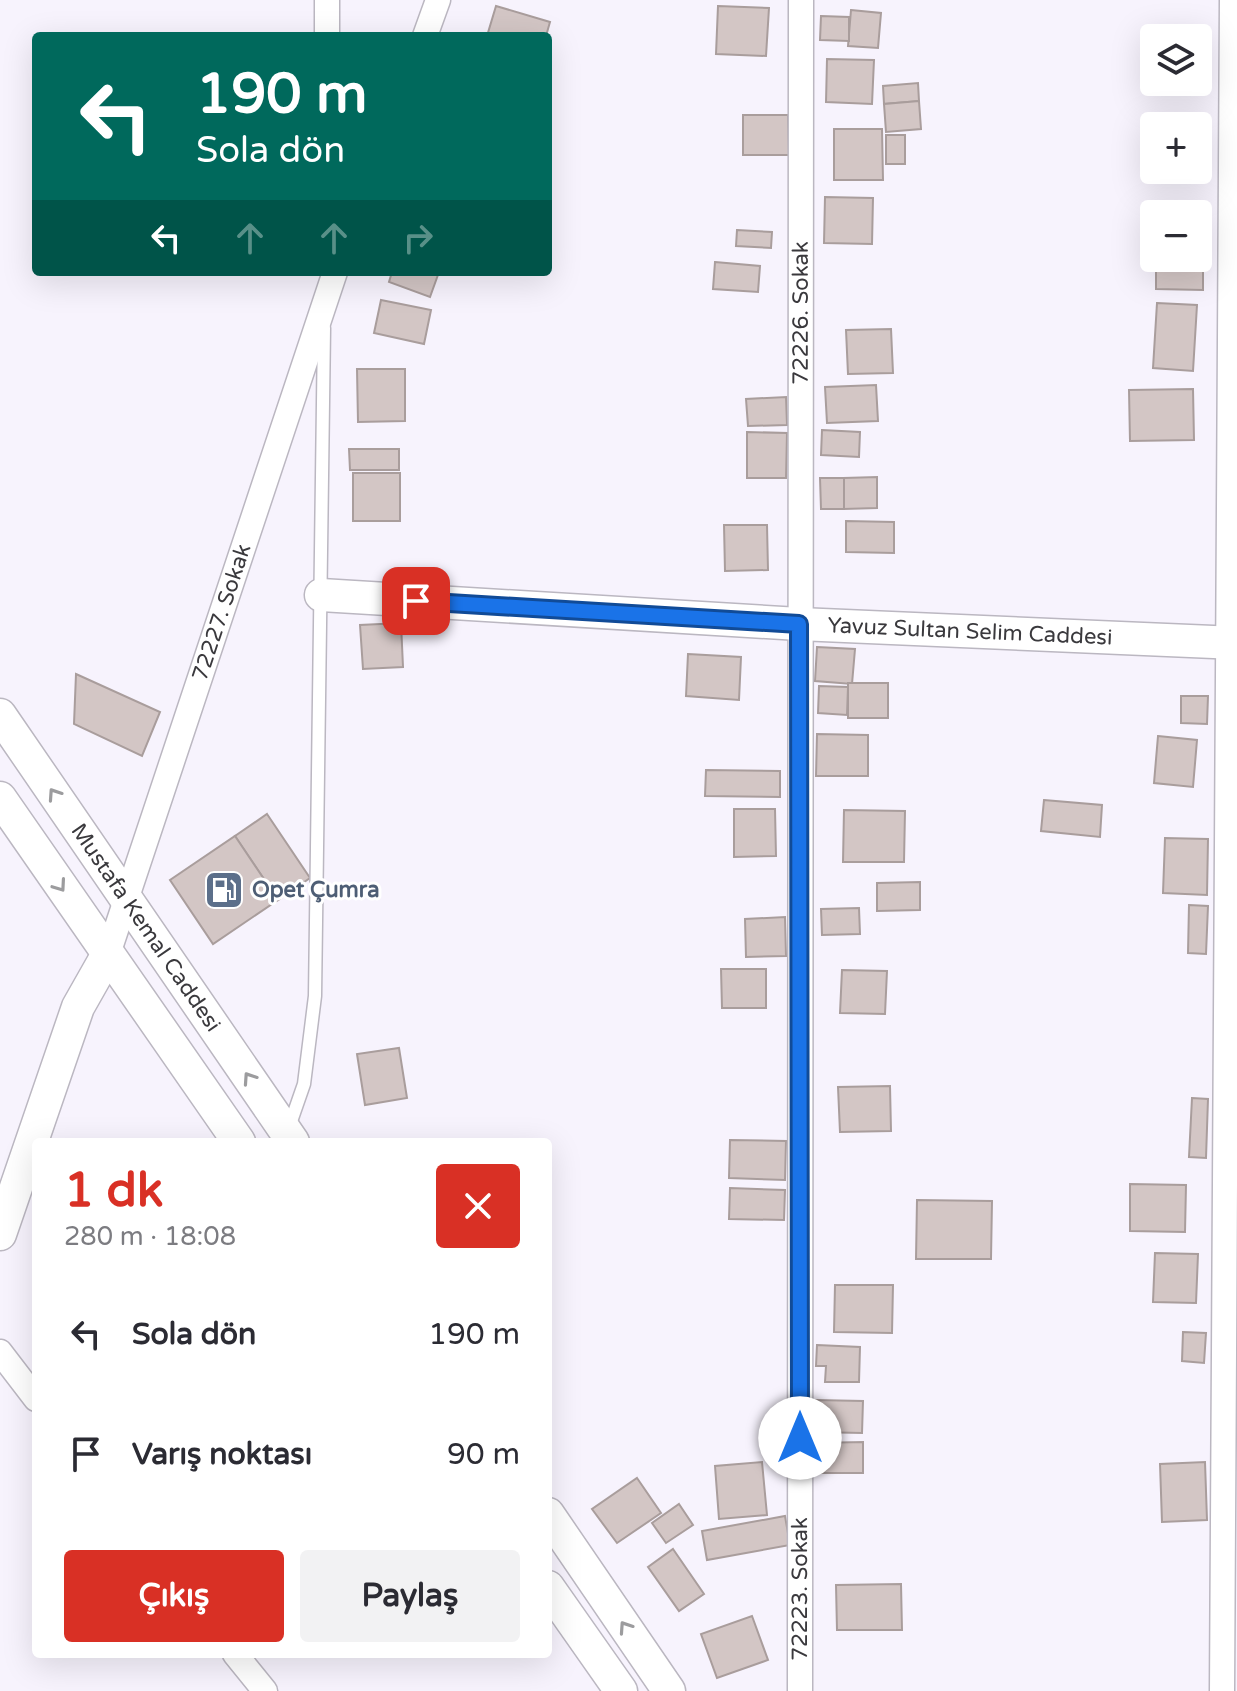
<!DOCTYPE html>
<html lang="tr">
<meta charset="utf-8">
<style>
:root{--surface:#fff;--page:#f2f2f3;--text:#2b2b33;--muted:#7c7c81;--accent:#d93025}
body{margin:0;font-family:"Varela Round",sans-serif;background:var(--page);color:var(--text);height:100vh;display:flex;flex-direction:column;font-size:30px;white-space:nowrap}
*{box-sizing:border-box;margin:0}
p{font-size:26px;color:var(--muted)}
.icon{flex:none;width:44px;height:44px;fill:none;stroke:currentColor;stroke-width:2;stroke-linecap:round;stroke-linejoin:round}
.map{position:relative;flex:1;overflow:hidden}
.sheet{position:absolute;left:32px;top:1138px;width:520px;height:520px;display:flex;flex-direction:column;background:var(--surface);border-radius:8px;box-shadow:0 8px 32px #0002}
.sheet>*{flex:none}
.top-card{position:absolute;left:32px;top:32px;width:520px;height:244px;border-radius:8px;box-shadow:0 8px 32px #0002;background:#00695c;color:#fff;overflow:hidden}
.tools{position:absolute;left:1140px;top:24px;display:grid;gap:16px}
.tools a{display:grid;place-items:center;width:72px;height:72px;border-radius:8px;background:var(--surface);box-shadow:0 8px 32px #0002;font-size:40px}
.pin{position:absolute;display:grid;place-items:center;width:68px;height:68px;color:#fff;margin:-34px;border-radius:16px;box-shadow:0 4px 12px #0006}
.me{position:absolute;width:88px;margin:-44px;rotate:0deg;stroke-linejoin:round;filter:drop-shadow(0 0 6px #0008)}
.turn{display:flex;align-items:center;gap:28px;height:168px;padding:0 32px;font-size:36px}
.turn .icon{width:104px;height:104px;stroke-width:2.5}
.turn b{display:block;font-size:56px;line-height:68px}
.lanes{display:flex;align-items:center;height:76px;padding:0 32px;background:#0003;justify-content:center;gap:40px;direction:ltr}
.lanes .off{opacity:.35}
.round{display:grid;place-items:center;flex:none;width:84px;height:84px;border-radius:8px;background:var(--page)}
.head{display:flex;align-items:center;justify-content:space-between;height:136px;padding:0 32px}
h1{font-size:48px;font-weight:800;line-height:60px;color:var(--accent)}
.cta{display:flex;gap:16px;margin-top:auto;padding:16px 32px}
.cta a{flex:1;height:92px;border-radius:8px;background:var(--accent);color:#fff;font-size:32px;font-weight:800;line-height:92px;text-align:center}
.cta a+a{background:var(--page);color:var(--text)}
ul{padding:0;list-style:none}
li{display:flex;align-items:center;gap:24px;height:120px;padding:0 32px}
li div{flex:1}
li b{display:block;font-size:30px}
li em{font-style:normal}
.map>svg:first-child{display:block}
.building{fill:#d3c6c5;stroke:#a99d9c;stroke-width:2}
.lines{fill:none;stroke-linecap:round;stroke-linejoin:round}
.lane-casing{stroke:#bbb7c1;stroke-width:15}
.street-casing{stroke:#bbb7c1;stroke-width:27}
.secondary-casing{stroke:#bbb7c1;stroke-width:35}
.lane{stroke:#fff;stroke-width:12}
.street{stroke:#fff;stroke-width:24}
.secondary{stroke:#fff;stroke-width:32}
.oneway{stroke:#9c9c9e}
.route-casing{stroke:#114b97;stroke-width:20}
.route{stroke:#1a73e8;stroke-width:14}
.labels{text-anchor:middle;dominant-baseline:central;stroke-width:6;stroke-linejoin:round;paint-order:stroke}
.street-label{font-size:22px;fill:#3a393d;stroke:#fff}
.service-label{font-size:22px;font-weight:bold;fill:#4e5e75;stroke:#fff;text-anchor:start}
</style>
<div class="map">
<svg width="1237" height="1691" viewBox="0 0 1237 1691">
<rect width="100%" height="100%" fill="#f7f3fd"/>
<g class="building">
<path d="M496,6l54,16 -4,14h-59z"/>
<path d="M718,6l51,2 -3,48 -50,-2z"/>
<path d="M851,10l30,3 -3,35 -30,-2z"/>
<path d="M821,16l28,1v24l-29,-1z"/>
<path d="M827,59l47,1 -2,44 -46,-2z"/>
<path d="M918,83l1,18 -35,3 -1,-18z"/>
<path d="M919,101l2,28 -35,3 -2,-28z"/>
<path d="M743,115h45l1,40h-46z"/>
<path d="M834,129h48l1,51h-49z"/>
<rect x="886" y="135" width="19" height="29"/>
<path d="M825,197l48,1 -1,46 -48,-1z"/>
<path d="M737,230l35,2 -1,16 -35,-2z"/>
<path d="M1198,233h5v57l-47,-1v-31h42z"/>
<path d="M715,262l45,4 -2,26 -45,-3z"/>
<path d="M392,272h47l-9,25 -41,-15z"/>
<path d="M381,300l50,10 -7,34 -50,-11z"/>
<path d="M1157,303l40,2 -4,66 -40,-3z"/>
<path d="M891,329l2,44 -45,1 -2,-44z"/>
<path d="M357,369h48v52l-47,1z"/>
<path d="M876,385l2,36 -51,2 -2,-36z"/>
<path d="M1193,389l1,51 -64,1 -1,-51z"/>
<path d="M786,397l1,28 -39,1 -2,-27z"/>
<path d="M822,430l38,2 -1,25 -38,-2z"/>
<path d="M747,432l40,1 -1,45h-39z"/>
<path d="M349,449h50v21h-49z"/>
<rect x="353" y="473" width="47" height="48"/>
<path d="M877,477v31l-33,1v-31z"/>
<path d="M820,478h24v31h-23z"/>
<path d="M846,521l48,1v31l-48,-1z"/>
<path d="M724,525h43l1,45 -43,1z"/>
<path d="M401,623l2,44 -40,2 -3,-44z"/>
<path d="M817,647l38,2 -3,35 -37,-3z"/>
<path d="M688,654l53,3 -2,43 -53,-4z"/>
<path d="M76,674l84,38 -18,44 -68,-32z"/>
<rect x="848" y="683" width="40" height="35"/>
<path d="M819,686l29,1 -1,28 -29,-2z"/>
<path d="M1181,696h27l-1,28 -26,-1z"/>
<path d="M817,734l51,1v41h-52z"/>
<path d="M1158,736l39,4 -4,47 -39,-4z"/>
<path d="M706,770l74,1v26l-75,-1z"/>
<path d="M1044,800l58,5 -2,32 -59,-6z"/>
<path d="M734,809h41l1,47 -42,1z"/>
<path d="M844,810l61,1 -1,51h-61z"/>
<path d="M267,814l43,64 -32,22 -43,-64z"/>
<path d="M235,836l43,64 -65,44 -43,-64z"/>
<path d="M1165,838l43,1 -1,56 -44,-2z"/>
<path d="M920,882v28l-43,1v-28z"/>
<path d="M1189,905l19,1 -2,48 -18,-1z"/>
<path d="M859,908l1,26 -38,1 -1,-26z"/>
<path d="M785,917l1,39 -40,1 -1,-38z"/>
<path d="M721,969h45v39h-44z"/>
<path d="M842,970l45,1 -2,43 -45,-1z"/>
<path d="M399,1048l8,50 -42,7 -8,-51z"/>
<path d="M890,1086l1,45 -51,1 -2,-45z"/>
<path d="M1192,1098l16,1 -2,59 -17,-1z"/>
<path d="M730,1140l56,1 -1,39 -56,-2z"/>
<path d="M1130,1184l56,1 -1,47 -55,-1z"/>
<path d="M730,1188l55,2 -1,30 -55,-1z"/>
<path d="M917,1200l75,1 -1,58h-75z"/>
<path d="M1155,1253l43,1 -2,49 -43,-1z"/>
<path d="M835,1285h58l-1,48 -58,-1z"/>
<path d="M1183,1332l23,1 -2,30 -22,-2z"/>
<path d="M817,1345l43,2 -1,35h-34l1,-16h-10z"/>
<path d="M815,1400l48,1 -1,32 -47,-1z"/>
<path d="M863,1442v31h-49v-30z"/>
<path d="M762,1462l5,53 -48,4 -4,-53z"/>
<path d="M1205,1462l2,58 -45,2 -2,-58z"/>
<path d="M637,1478l24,35 -44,30 -25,-34z"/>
<path d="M679,1504l14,21 -27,18 -14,-20z"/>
<path d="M785,1516l5,29 -83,15 -5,-29z"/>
<path d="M673,1549l31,45 -25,17 -31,-44z"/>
<path d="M901,1584l1,46h-65l-1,-45z"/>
<path d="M752,1616l16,44 -51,18 -16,-44z"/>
</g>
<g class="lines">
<defs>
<path id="lane" d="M288,1130l16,-46 11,-88 9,-668"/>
<g id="street">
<path d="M327,36v-36"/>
<path d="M425,36l13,-36"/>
<path id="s1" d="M108,954l227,-682"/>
<path d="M0,1352l36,47"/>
<path d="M235,1654l30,37"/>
<path id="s2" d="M800,1691l1,-1691"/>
<path d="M1222,1691l10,-1691"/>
</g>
<g id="secondary">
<path id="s3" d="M321,595l478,29 438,19"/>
<path id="s4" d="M0,715l293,427"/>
<path d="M0,798l239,344"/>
<path d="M0,1234l78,-227 30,-53"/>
<path d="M548,1514l121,177"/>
<path d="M548,1587l73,104"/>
</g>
</defs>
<use href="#lane" class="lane-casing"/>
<use href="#street" class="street-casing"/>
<use href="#secondary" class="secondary-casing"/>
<use href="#lane" class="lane"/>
<use href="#street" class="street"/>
<use href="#secondary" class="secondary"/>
</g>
<defs><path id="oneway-chevron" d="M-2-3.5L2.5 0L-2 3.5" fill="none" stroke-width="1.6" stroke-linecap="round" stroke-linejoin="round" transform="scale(2)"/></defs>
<g class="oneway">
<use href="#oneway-chevron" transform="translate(54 794) rotate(-124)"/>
<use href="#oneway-chevron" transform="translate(60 886) rotate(55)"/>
<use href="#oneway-chevron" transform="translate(249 1078) rotate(-124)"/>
<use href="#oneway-chevron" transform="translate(625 1627) rotate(-124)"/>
</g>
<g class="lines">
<defs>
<path id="route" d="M416,601l383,23 1,814"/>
</defs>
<use href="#route" class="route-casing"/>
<use href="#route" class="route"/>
</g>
<defs>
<symbol id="fuel-square" viewBox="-11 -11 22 22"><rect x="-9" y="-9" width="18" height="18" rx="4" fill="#5c6f8a" stroke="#fff"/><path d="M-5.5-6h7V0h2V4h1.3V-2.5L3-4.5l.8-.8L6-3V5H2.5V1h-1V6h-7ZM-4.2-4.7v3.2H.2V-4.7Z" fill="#fff"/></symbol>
</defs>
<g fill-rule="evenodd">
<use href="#fuel-square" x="202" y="868" width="44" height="44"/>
</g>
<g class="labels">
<g class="street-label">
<text stroke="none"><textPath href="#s2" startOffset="1378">72226. Sokak</textPath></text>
<text stroke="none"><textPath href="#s1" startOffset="360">72227. Sokak</textPath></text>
<text stroke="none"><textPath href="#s3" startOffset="650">Yavuz Sultan Selim Caddesi</textPath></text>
<text stroke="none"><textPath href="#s4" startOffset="258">Mustafa Kemal Caddesi</textPath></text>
<text stroke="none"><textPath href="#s2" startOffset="102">72223. Sokak</textPath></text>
</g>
<g class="service-label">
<text x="252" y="890">Opet Çumra</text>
</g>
</g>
</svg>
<div class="tools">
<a><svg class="icon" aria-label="layers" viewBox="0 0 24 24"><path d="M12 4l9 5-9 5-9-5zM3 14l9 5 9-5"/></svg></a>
<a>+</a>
<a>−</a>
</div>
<div class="pin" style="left:416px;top:601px;background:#d93025"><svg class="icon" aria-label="arrive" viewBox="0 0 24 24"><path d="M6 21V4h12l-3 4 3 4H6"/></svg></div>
<svg class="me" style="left:800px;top:1438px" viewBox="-20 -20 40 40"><circle r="19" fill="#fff"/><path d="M0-13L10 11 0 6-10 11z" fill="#1a73e8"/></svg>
<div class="top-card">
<div class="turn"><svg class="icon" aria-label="left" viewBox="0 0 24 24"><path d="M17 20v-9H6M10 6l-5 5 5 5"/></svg><div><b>190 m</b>Sola dön</div></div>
<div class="lanes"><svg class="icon" aria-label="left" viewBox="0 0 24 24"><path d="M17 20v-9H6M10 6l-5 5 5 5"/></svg><svg class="icon off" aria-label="ahead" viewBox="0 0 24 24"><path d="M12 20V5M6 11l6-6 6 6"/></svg><svg class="icon off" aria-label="ahead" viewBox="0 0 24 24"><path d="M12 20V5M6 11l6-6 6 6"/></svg><svg class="icon off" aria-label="right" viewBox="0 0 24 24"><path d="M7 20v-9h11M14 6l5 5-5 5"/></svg></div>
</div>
<section class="sheet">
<div class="head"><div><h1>1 dk</h1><p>280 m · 18:08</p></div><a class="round" style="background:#d93025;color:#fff"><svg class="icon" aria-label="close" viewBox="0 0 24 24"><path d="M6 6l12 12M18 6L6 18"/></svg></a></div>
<ul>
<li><svg class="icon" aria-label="left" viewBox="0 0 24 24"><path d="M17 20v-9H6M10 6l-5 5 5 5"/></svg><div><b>Sola dön</b></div><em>190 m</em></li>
<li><svg class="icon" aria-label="arrive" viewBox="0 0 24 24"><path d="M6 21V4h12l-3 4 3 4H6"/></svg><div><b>Varış noktası</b></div><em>90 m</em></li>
</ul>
<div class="cta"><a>Çıkış</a><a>Paylaş</a></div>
</section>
</div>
